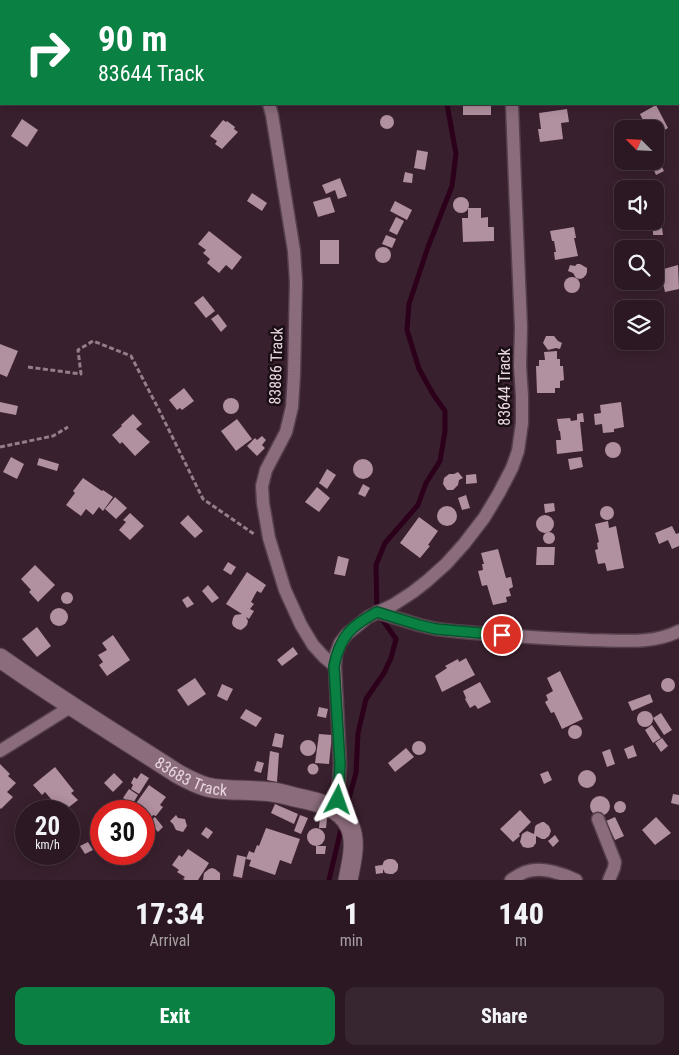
<!DOCTYPE html>
<style>
:root{--surface:#2b1822;--page:#37252f;--text:#f1f3f6;--muted:#a6a0a5;--line:#473740;--accent:#0b8043}
body{margin:0;font-family:"Roboto Condensed",sans-serif;background:var(--page);color:var(--text);height:100vh;display:flex;flex-direction:column;font-size:19px;white-space:nowrap}
*{box-sizing:border-box;margin:0}
p{font-size:16px;color:var(--muted)}
.icon{flex:none;width:28px;height:28px;fill:none;stroke:currentColor;stroke-width:2;stroke-linecap:round;stroke-linejoin:round}
.map{position:relative;height:880px;overflow:hidden}
.side{display:flex;flex-direction:column;background:var(--surface);flex:1}
.side>*{flex:none}
.top-card{position:absolute;left:0px;top:0px;width:680px;height:105px;box-shadow:0 2px 12px #0003,0 0 0 1px var(--line);background:#0b8043;color:#fff;overflow:hidden}
.needle{width:32px;rotate:294deg}
.fabs{position:absolute;left:614px;top:120px;display:grid;gap:10px}
.fabs a{display:grid;place-items:center;width:50px;height:50px;border-radius:10px;background:var(--surface);box-shadow:0 2px 12px #0003,0 0 0 1px var(--line);font-size:25px}
.speed{position:absolute;left:15px;top:800px;display:flex;gap:10px;font-size:25px;font-weight:700;text-align:center}
.speed>*{display:grid;place-content:center;width:65px;height:65px;border-radius:50%;background:var(--surface);box-shadow:0 2px 12px #0003,0 0 0 1px var(--line);line-height:1}
.speed small{font-size:12px;font-weight:400}
.speed .limit{border:8px solid #d22;background:#fff;color:#111}
.pin{position:absolute;display:grid;place-items:center;width:42px;height:42px;color:#fff;margin:-21px;border:2px solid #fff;border-radius:50%;box-shadow:0 1px 5px #0007}
.me{position:absolute;width:55px;margin:-28px;rotate:4deg;stroke-linejoin:round;filter:drop-shadow(0 0 4px #0008)}
.turn{display:flex;align-items:center;gap:18px;height:105px;padding:0 15px;font-size:22px}
.turn .icon{width:65px;height:65px;stroke-width:2.5}
.turn b{display:block;font-size:35px;line-height:42px}
.eta{display:flex;justify-content:space-evenly;align-items:center;height:85px;text-align:center}
.eta b{font-size:30px;font-weight:800;line-height:35px}
.button{display:flex;gap:10px;margin-top:auto;padding:10px 15px}
.button a{flex:1;height:58px;border-radius:10px;background:var(--accent);color:#fff;font-size:20px;font-weight:800;line-height:58px;text-align:center}
.button a+a{background:var(--page);color:var(--text)}
.map>svg:first-child{display:block}
.lines{fill:none;stroke-linecap:round;stroke-linejoin:round}
.stream{stroke:#2c001b;stroke-width:5}
.building{fill:#b190a0}
.street-casing{stroke:#543f4b;stroke-width:15}
.secondary-casing{stroke:#543f4b;stroke-width:21}
.path{stroke:#937e89;stroke-width:3;stroke-dasharray:5 2.5;stroke-linecap:butt}
.street{stroke:#8b6c7c;stroke-width:12}
.secondary{stroke:#8b6c7c;stroke-width:19}
.route-casing{stroke:#07532c;stroke-width:12}
.route{stroke:#0b8043;stroke-width:9}
.labels{text-anchor:middle;dominant-baseline:central;stroke-width:5;stroke-linejoin:round;paint-order:stroke}
.street-label{font-size:16px;fill:#e9d7e0;stroke:#190e14}
</style>
<div class="map">
<svg width="679" height="880" viewBox="0 0 679 880">
<rect width="100%" height="100%" fill="#39202e"/>
<g class="lines">
<g class="stream">
<path d="M436,0v1"/>
<path d="M345,812l11,-39 2,-40 8,-34 18,-26 7,-15 5,-19 -19,-27 -1,-47 9,-22 33,-38 8,-22 14,-22 5,-30v-20l-12,-17 -14,-25 -12,-39 2,-26 19,-57 24,-61 4,-32 -9,-50"/>
<path d="M329,880l13,-55"/>
</g>
</g>
<g class="building">
<rect x="463" y="104" width="28" height="11"/>
<path d="M656,105l12,23 -13,7v-6h-8l-7,-15z"/>
<path d="M567,109l2,13 -8,1 2,16 -23,3 -2,-13h3l-2,-16z"/>
<circle cx="387" cy="122" r="7"/>
<path d="M22,119l16,11 -11,17 -16,-11z"/>
<path d="M223,120l3,2 1,-1 8,6 -1,2 4,3 -16,17 -7,-5 2,-3 -7,-5z"/>
<path d="M417,150l11,2 -3,18 -11,-2z"/>
<path d="M650,161h4l3,6 4,-2 3,6 -8,4z"/>
<path d="M405,172l8,2 -1,9 -9,-1z"/>
<path d="M340,178l7,18 -9,3 -3,-9 -9,4 -4,-9z"/>
<path d="M252,193l15,10 -5,8 -15,-10z"/>
<path d="M330,197l5,15 -17,5 -5,-15z"/>
<circle cx="461" cy="205" r="8"/>
<path d="M395,201l17,9 -5,10 -17,-9z"/>
<path d="M468,208h13v10l7,-1v10h6v14l-31,1 -1,-24h6z"/>
<path d="M396,217l8,4 -7,14 -8,-4z"/>
<path d="M574,227l2,11h-2l4,18 -23,4 -1,-8h2l-2,-11h-2l-2,-10z"/>
<path d="M653,228h9l1,7h-10z"/>
<path d="M209,231l33,26 -10,13 -6,-5 -7,8 -12,-10 3,-4 -7,-6 3,-3 -8,-6z"/>
<path d="M386,235l10,4 -4,9 -10,-4z"/>
<rect x="320" y="240" width="19" height="24"/>
<circle cx="383" cy="255" r="8"/>
<path d="M577,264h3l7,4v4l-1,3 -3,3 -3,1 -4,-1 -3,-5 -5,-2 2,-6 5,1z"/>
<path d="M678,265l1,24 -14,3 -5,-22z"/>
<circle cx="572" cy="285" r="8"/>
<path d="M203,296l12,15 -9,7 -12,-15z"/>
<path d="M218,314l9,12 -6,6 -10,-13z"/>
<path d="M546,336h8l4,5 4,2 -2,6 -4,-1 -8,2 -5,-7z"/>
<path d="M0,344l18,7 -11,26 -7,-3z"/>
<path d="M557,351v8h3v7h3l1,14 -4,1v7h-5v5h-18l-1,-27h3v-6h6l-1,-8z"/>
<path d="M184,388l10,13 -12,9 -2,-2 -3,2 -8,-10z"/>
<circle cx="231" cy="406" r="8"/>
<path d="M0,402l18,4 -2,9 -16,-3z"/>
<path d="M621,402l3,25 -10,2v3l-11,1 -1,-9 -7,1 -1,-11 7,-1 -1,-8z"/>
<path d="M583,413l1,9h-4l3,29 -26,3 -1,-14h5l-1,-9h-1l-2,-12 13,-1 1,3 6,-1v-6z"/>
<path d="M133,414l9,10 -6,5 14,13 -15,14 -13,-14 -2,2 -8,-9 10,-9 -1,-1z"/>
<path d="M237,419l15,20 -16,12 -15,-20z"/>
<path d="M262,436l4,4 -4,5 3,3 -8,8 -10,-10 8,-8 2,2z"/>
<circle cx="613" cy="450" r="8"/>
<path d="M11,457l13,7 -7,15 -14,-7z"/>
<path d="M581,457l2,10 -13,3 -2,-11z"/>
<path d="M39,458l20,6 -2,7 -20,-6z"/>
<circle cx="363" cy="469" r="10"/>
<path d="M327,469l9,6 -9,14 -8,-6z"/>
<path d="M458,472l5,6 -4,2 -1,5 -5,5h-6l-4,-6 1,-6 5,-4h5z"/>
<path d="M476,474l1,9 -11,1v-9z"/>
<path d="M83,478l19,13 1,-1 10,7 -10,14 -4,-4 -6,8 -7,-6 -5,7 -15,-11 9,-12 -2,-2z"/>
<path d="M363,484l7,4 -5,9 -7,-3z"/>
<path d="M317,487l13,11 -11,14 -14,-10z"/>
<path d="M466,495l4,13 -8,2 -4,-12z"/>
<path d="M115,497l12,11 -11,11 -11,-10z"/>
<path d="M554,503l1,8 -10,2 -1,-9z"/>
<circle cx="607" cy="513" r="7"/>
<circle cx="447" cy="516" r="10"/>
<path d="M130,513l14,13 -14,14 -11,-10 7,-8 -3,-2z"/>
<path d="M188,515l15,16 -8,7 -15,-15z"/>
<circle cx="545" cy="524" r="9"/>
<path d="M419,517l19,14 -10,14 2,1 -10,12 -20,-15z"/>
<path d="M608,521l1,7 7,-2 8,42 -17,3 -2,-8 -7,1 -3,-14 3,-1 -1,-6 2,-1 -4,-18z"/>
<path d="M672,526l4,8 3,-1v13l-7,3 -4,-9 -9,4 -4,-11z"/>
<circle cx="549" cy="538" r="6"/>
<path d="M537,547h18l-1,18h-18z"/>
<path d="M498,549l8,29 5,-1 2,10 -4,2 2,7 -5,1 1,5 -14,3 -6,-20 -5,1 -4,-15 5,-1 -1,-6h2l-3,-11z"/>
<path d="M338,556l11,3 -4,17 -11,-2z"/>
<path d="M228,562l8,5 -5,8 -8,-5z"/>
<path d="M35,565l20,20 -17,17 -9,-10 2,-2 -10,-11z"/>
<path d="M247,572l19,13 -5,8 -4,-2 -6,11 3,2 -4,5 4,2 -5,8 -3,-2 2,4 -1,4 -3,3 -3,2 -4,-1 -4,-3 -1,-3 1,-5 2,-3 7,-1 -16,-10z"/>
<path d="M208,585l11,13 -7,5 -10,-12z"/>
<circle cx="67" cy="598" r="6"/>
<path d="M188,596l6,8 -7,4 -5,-8z"/>
<circle cx="59" cy="617" r="9"/>
<path d="M37,627l14,19 -14,11 -15,-18z"/>
<path d="M113,635l17,25 -23,16 -8,-11 4,-3 -5,-7 9,-5 -5,-7z"/>
<path d="M293,647l5,7 -16,12 -5,-6z"/>
<path d="M466,658l9,17 -33,17 -7,-16 12,-8 -2,-2 13,-7 1,3z"/>
<path d="M560,671l23,48 -21,10 -8,-17 -3,1 -6,-11 3,-2 -2,-5 7,-4 -6,-13z"/>
<path d="M195,678l11,16 -18,12 -11,-16z"/>
<circle cx="668" cy="685" r="7"/>
<path d="M480,682l11,20 -13,7 -3,-4 -5,3 -5,-9 1,-1 -3,-7z"/>
<path d="M222,684l11,5 -6,12 -10,-5z"/>
<path d="M650,694l3,8 -21,9 -4,-9z"/>
<path d="M319,707l9,2 -2,9 -9,-2z"/>
<path d="M246,709l16,9 -6,9 -16,-9z"/>
<circle cx="645" cy="719" r="8"/>
<path d="M661,713l11,17 -8,5 -11,-17z"/>
<path d="M652,725l9,13 -8,5 -8,-13z"/>
<circle cx="575" cy="732" r="7"/>
<path d="M275,733l9,2 -2,13 -10,-2z"/>
<path d="M319,734l13,1 -3,29 -14,-1z"/>
<path d="M662,738l6,8 -7,6 -6,-9z"/>
<circle cx="308" cy="748" r="8"/>
<circle cx="419" cy="748" r="7"/>
<path d="M633,745l4,11 -9,3 -4,-10z"/>
<path d="M406,748l8,9 -19,15 -7,-9z"/>
<path d="M610,749l5,15 -8,3 -5,-15z"/>
<path d="M270,751l9,2 -2,29 -10,-2z"/>
<path d="M257,761l7,2 -3,10 -7,-2z"/>
<circle cx="313" cy="769" r="5.5"/>
<path d="M0,764l10,10 -2,2 8,7 -9,9 6,5 -12,12 -1,-1z"/>
<path d="M55,767l19,24 -3,2 7,7 -14,11 -6,-7 -2,1 -11,-13 -3,3 -9,-10z"/>
<circle cx="587" cy="779" r="9"/>
<path d="M548,771l4,9 -8,4 -4,-10z"/>
<path d="M114,773l9,9 -10,10 -9,-9z"/>
<path d="M141,773l8,5 -10,16 -8,-5 2,-4 -2,-2 3,-6 3,2z"/>
<path d="M149,785l17,12 -6,8 3,2 -7,9 -3,-1 -2,3 -7,-5v-2h-3l-7,-5z"/>
<path d="M129,789l9,6 -6,10 -9,-7z"/>
<path d="M673,794l6,1v10l-8,-2z"/>
<circle cx="600" cy="806" r="10"/>
<circle cx="620" cy="807" r="6"/>
<path d="M275,804l23,10 -4,10 -23,-11z"/>
<path d="M520,810l11,12 -12,12 1,2 -7,6 -13,-13z"/>
<path d="M176,815l2,3 7,1 2,7 -4,6 -7,-2 -3,-6 -3,-3z"/>
<path d="M300,815l8,3 -7,16 -7,-3z"/>
<path d="M155,817l8,10 -5,5 -9,-10z"/>
<path d="M320,817l7,1 -1,10h-7z"/>
<path d="M615,817l9,19 -9,4 -9,-19z"/>
<path d="M656,817l15,16 -16,12 -13,-15z"/>
<path d="M542,822h2l5,4 2,5 -2,5 -4,3h-3l-6,-3v7l-3,4 -5,1 -5,-1 -3,-5 2,-8 5,-3 7,3 1,-7 1,-2z"/>
<path d="M206,827l7,5 -5,7 -7,-5z"/>
<path d="M266,828l34,11 -9,25 -11,-4 -5,15 -26,-9 2,-6 -5,-1 3,-8 5,2 3,-8 2,1z"/>
<circle cx="316" cy="837" r="9"/>
<path d="M555,835l4,6 -6,6 -5,-6z"/>
<path d="M88,842l5,8 -8,4 -5,-8z"/>
<path d="M316,846h10l-1,8h-9z"/>
<path d="M144,847l5,6 -10,8 -5,-7h10z"/>
<path d="M188,849l21,14 -11,17h-13l-2,-1 2,-2 -8,-5 2,-2 -7,-5 7,-10 3,2z"/>
<path d="M237,855l9,2 -4,21 -9,-2z"/>
<path d="M388,859h4l3,1 3,4v4l-1,3 -4,3h-4l-4,-1 -2,-4v4l-7,1 -1,-8 7,-1v1l2,-5z"/>
<path d="M212,868l3,1 5,4v7h-17l1,-7 5,-4z"/>
</g>
<g class="lines">
<defs>
<g id="street">
<path d="M236,0v1"/>
<path d="M509,0v1"/>
<path d="M269,104l3,11 22,136 2,31 -2,93 -2,32 -6,25 -20,38 -4,16 1,17 6,35 16,52 16,35 12,20 11,12 11,9"/>
<path d="M377,612l42,13 17,4c51,6 102,9 153,11 29,0 63,5 90,-9"/>
<path d="M0,751l72,-45"/>
<path d="M337,811l3,-47 -5,-98 1,-12 4,-11 7,-9 21,-17 25,-12 20,-13 14,-11 19,-17 18,-20 20,-26 15,-25 13,-25 6,-17 4,-28v-27l-2,-30 1,-39 -6,-143 -3,-80"/>
<path d="M598,819l17,43 -1,6 -5,12"/>
<path d="M511,880c4,-3 9,-6 14,-8 16,-6 36,1 51,8"/>
</g>
<g id="secondary">
<path id="s1" d="M0,658c58,41 119,78 178,116 9,5 19,10 29,13 21,5 43,2 65,5 7,1 15,3 22,5 20,4 47,9 56,30 7,16 1,37 -2,53"/>
</g>
</defs>
<use href="#street" class="street-casing"/>
<use href="#secondary" class="secondary-casing"/>
<g class="path">
<path d="M28,367l53,7 -3,-24 15,-9 38,15 28,54 44,89 51,35"/>
<path d="M0,447l53,-11 15,-9"/>
</g>
<use href="#street" class="street"/>
<use href="#secondary" class="secondary"/>
</g>
<g class="lines">
<defs>
<path id="route" d="M338,800l2,-36 -6,-98c6,-30 17,-40 43,-54l42,13 17,4 66,6"/>
</defs>
<use href="#route" class="route-casing"/>
<use href="#route" class="route"/>
</g>
<g class="labels">
<g class="street-label">
<text transform="translate(276 366) rotate(-88)">83886 Track</text>
<text transform="translate(504 387) rotate(-90)">83644 Track</text>
<text stroke="none"><textPath href="#s1" startOffset="226">83683 Track</textPath></text>
</g>
</g>
</svg>
<div class="fabs">
<a><svg class="needle" viewBox="-14 -14 28 28"><path d="M0-13l5 13h-10z" fill="#e53935"/><path d="M0 13l5-13h-10z" fill="#a6a0a5"/></svg></a>
<a><svg class="icon" aria-label="sound" viewBox="0 0 24 24"><path d="M4 9h4l5-4v14l-5-4H4zM17 9q2 3 0 6"/></svg></a>
<a><svg class="icon" aria-label="search" viewBox="0 0 24 24"><circle cx="10" cy="10" r="6"/><path d="M15 15l6 6"/></svg></a>
<a><svg class="icon" aria-label="layers" viewBox="0 0 24 24"><path d="M12 4l9 5-9 5-9-5zM3 14l9 5 9-5"/></svg></a>
</div>
<div class="speed"><div>20<small>km/h</small></div><div class="limit">30</div></div>
<div class="pin" style="left:502px;top:635px;background:#d93025"><svg class="icon" aria-label="arrive" viewBox="0 0 24 24"><path d="M6 21V4h12l-3 4 3 4H6"/></svg></div>
<svg class="me" style="left:338px;top:800px" viewBox="-20 -20 40 40"><path d="M0-17L14 15 0 8-14 15z" fill="#0b8043" stroke="#fff" stroke-width="4"/></svg>
<div class="top-card">
<div class="turn"><svg class="icon" aria-label="right" viewBox="0 0 24 24"><path d="M7 20v-9h11M14 6l5 5-5 5"/></svg><div><b>90 m</b>83644 Track</div></div>
</div>
</div>
<section class="side">
<div class="eta">
<div><b>17:34</b><p>Arrival</p></div>
<div><b>1</b><p>min</p></div>
<div><b>140</b><p>m</p></div>
</div>
<div class="button"><a>Exit</a><a>Share</a></div>
</section>
